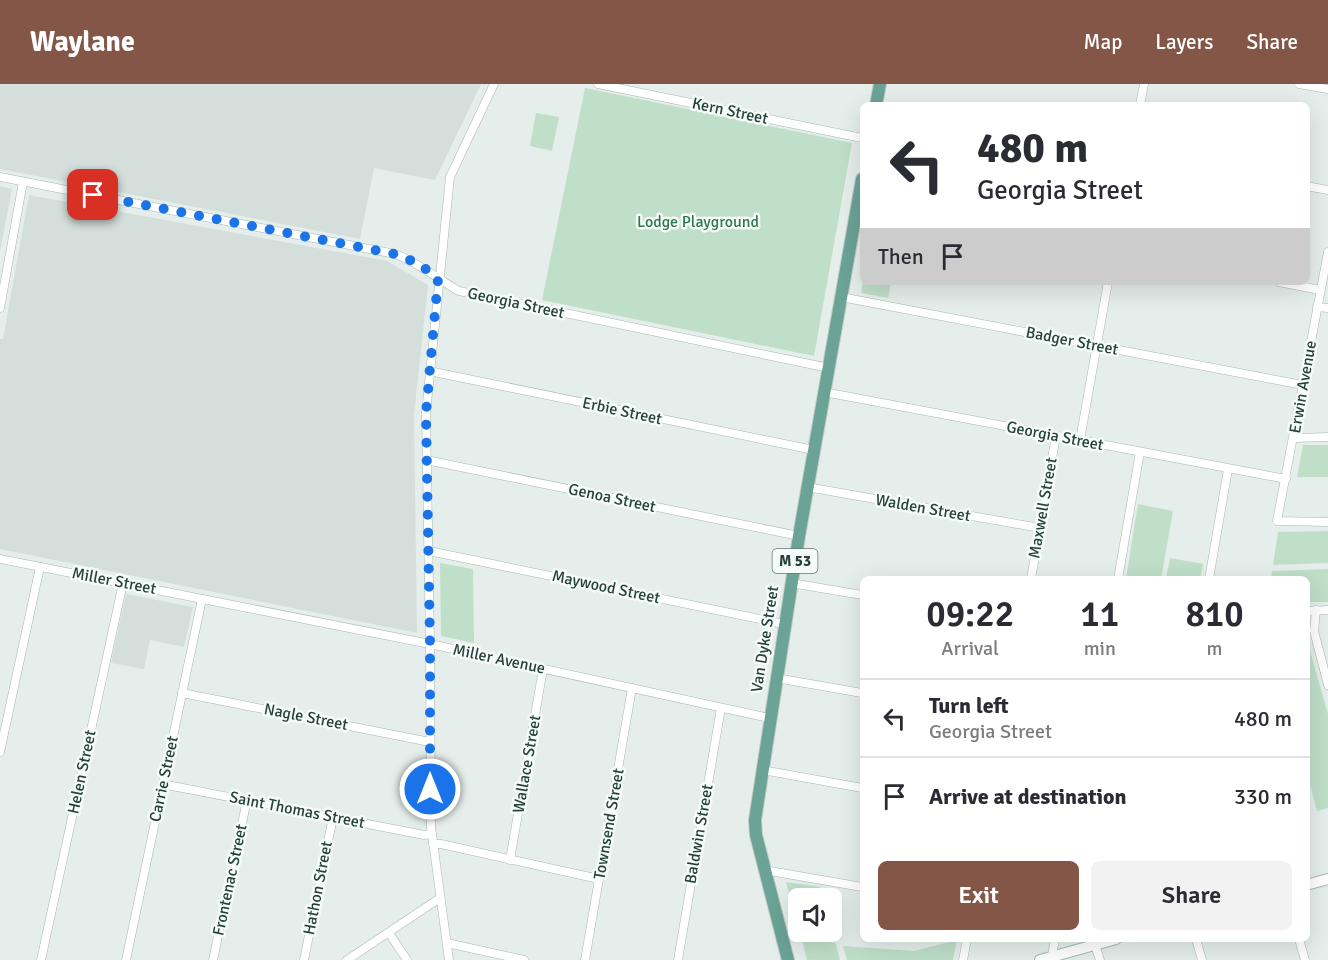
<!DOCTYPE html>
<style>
:root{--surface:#fff;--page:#f2f2f3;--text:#2b2b33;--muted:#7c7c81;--line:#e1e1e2;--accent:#845648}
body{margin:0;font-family:Signika,sans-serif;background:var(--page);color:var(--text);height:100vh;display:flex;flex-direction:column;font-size:22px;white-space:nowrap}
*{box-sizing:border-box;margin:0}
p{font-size:20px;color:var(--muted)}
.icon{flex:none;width:33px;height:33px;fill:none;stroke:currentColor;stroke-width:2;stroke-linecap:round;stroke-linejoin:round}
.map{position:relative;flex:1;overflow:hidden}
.sheet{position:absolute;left:860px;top:492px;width:450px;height:366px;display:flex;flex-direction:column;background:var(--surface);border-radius:9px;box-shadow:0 6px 24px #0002}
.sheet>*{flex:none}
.guide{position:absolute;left:860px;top:18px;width:450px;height:183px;border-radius:9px;box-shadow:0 6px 24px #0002;background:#fff;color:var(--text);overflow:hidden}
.controls{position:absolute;left:788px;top:804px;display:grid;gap:12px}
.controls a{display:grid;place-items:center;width:54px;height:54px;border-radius:9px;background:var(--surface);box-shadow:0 6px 24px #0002;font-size:30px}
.pin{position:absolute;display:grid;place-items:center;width:51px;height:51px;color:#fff;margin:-26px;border-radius:12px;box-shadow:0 3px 9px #0006}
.me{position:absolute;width:66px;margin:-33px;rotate:0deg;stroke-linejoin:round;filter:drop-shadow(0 0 4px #0008)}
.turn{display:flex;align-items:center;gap:21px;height:126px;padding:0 18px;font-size:27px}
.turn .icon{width:78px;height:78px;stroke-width:2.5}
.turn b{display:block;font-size:42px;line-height:51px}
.then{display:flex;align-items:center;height:57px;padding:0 18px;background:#0003;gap:12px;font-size:22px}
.eta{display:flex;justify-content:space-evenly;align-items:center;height:102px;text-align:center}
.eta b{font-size:36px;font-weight:600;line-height:42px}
.primary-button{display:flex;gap:12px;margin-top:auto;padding:12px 18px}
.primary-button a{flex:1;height:69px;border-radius:9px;background:var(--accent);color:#fff;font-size:24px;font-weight:600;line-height:69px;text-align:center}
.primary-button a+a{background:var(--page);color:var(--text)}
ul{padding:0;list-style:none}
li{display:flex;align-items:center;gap:18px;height:78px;padding:0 18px;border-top:2px solid var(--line)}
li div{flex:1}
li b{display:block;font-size:22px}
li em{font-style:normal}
header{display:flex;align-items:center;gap:36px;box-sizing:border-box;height:84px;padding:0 30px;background:var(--accent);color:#fff}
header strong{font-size:28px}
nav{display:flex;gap:33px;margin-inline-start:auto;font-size:21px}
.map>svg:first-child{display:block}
.built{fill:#d4deda}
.green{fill:#bfdfc9}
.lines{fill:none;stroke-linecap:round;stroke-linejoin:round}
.street-casing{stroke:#a7b7b2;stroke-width:9}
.secondary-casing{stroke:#a4bab3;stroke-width:12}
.primary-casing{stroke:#c2cac8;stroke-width:14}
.street{stroke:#fff;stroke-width:8}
.secondary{stroke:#fff;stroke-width:10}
.primary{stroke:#6ba397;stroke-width:12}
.route{stroke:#1a73e8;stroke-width:10;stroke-dasharray:0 18}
.labels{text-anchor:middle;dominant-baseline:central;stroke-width:5;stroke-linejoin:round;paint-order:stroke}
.shield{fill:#f6fbf9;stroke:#637973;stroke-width:1.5}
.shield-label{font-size:15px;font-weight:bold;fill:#24413a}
.street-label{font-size:16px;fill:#24413a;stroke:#f6fbf9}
.park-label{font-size:16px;fill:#2e774d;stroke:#f6fbf9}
</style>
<header>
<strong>Waylane</strong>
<nav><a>Map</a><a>Layers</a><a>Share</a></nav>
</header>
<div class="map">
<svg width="1328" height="876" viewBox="0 0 1328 876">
<rect width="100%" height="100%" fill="#e5eeeb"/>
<g class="built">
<path d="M0,0h481l-46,96 -61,-12 -14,71 -360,-70z"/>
<path d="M0,102l12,3 -12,62z"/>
<path d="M29,111l358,66 41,24 -14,130 3,218 -417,-84v-210h3z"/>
<path d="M126,510l67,13 -9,40 -34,-7 -6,29 -33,-6z"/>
</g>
<g class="green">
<path d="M585,4l267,55 -38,213 -272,-56z"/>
<path d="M536,29l23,4 -7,34 -22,-5z"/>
<path d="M863,198h28l-3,16 -27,-5z"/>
<path d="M1303,361h25v32h-31z"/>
<path d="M1138,420l35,7 -12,68h-35z"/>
<path d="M1328,447v32l-55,2 5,-33z"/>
<path d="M1170,474l33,6 -3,15h-34z"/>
<path d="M440,479l33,6 1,74 -33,-7z"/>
<path d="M1328,485v33h-21l-1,-23h-35l1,-8z"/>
<path d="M1310,567l18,63v94l-11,3 -10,-38 -1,-121z"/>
<path d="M786,798l34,5 3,11h-25v28z"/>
<path d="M831,843l9,33h-33l-7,-28h31z"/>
<path d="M957,856l-4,20h-106l-4,-14 71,5z"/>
</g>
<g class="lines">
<defs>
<g id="street">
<path d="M598,0l264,54"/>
<path d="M1299,0l29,5"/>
<path d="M1140,21l4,-21"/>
<path d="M0,93l395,77c25,9 42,25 64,37l370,77"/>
<path d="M1306,102l22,4"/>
<path d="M1328,168l-51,269 51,1"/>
<path d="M1279,198l41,8"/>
<path d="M841,213l462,88"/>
<path d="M1317,223l11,1"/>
<path d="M0,224l23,-126"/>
<path d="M429,287l385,79"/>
<path d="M824,308l462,87"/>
<path d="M1294,354l34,-1"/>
<path d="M1080,356l28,-158"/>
<path d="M426,376l373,76"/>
<path d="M807,403l233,41"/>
<path d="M429,467l355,73"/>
<path d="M0,475l430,85 339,74"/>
<path d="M1031,495l25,-143"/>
<path d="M1118,495l22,-127"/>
<path d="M1209,495l19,-110"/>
<path d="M791,499l71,12"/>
<path d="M1316,526l-2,21 14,54"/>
<path d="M1306,527l22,-1"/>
<path d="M776,594l86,15"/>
<path d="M182,609l248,49"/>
<path d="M0,668l40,-185"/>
<path d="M762,686l100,18"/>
<path d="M162,700l262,51 8,-1"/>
<path d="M433,760h8l158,35"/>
<path d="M510,776l33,-191"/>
<path d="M764,786l98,17"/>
<path d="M389,849l18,27"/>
<path d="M1196,855l6,21"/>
<path d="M1299,855l6,21"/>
<path d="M447,859l77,17"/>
<path d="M1095,861l5,15"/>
<path d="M1052,872l3,-17"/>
<path d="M41,876l82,-377"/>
<path d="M126,876l76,-361"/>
<path d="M213,876l34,-160"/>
<path d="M304,876l29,-143"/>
<path d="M347,876l93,-62"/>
<path d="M449,876l-18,-133 -1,-183 -4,-231 24,-236 44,-93"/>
<path d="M585,876l47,-272"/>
<path d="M678,876l43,-252"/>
<path d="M963,876l4,-21"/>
</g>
<g id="secondary">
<path d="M1306,801l22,-6"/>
<path d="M1040,876l76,-21"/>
</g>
<g id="primary">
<path d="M876,21l4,-21"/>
<path d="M788,876l-32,-125 -1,-15 44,-284 63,-357"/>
</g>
</defs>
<use href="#street" class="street-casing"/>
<use href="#secondary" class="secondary-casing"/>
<use href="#primary" class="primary-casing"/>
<use href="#street" class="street"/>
<use href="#secondary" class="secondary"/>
<use href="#primary" class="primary"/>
</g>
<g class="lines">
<path class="route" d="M93,111l302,59c17,6 30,13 43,25l-12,134 4,231v145"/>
</g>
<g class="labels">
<rect class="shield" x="772.5" y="465" width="45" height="24" rx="4.5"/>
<g class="shield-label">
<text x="795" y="477">M 53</text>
</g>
<g class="street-label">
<text transform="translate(730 27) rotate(12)">Kern Street</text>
<text transform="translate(516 219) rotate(12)">Georgia Street</text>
<text transform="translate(1072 257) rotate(11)">Badger Street</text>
<text transform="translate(1303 303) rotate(-80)">Erwin Avenue</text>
<text transform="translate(622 327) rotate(12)">Erbie Street</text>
<text transform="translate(1055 352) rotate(11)">Georgia Street</text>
<text transform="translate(612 414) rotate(12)">Genoa Street</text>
<text transform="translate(923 424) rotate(10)">Walden Street</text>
<text transform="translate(1043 424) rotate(-80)">Maxwell Street</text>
<text transform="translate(114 497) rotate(11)">Miller Street</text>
<text transform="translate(606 503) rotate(12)">Maywood Street</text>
<text transform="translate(765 555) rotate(-81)">Van Dyke Street</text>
<text transform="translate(499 575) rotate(12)">Miller Avenue</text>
<text transform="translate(306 633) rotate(11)">Nagle Street</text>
<text transform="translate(527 680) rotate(-80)">Wallace Street</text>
<text transform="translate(82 688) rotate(-78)">Helen Street</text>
<text transform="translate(164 695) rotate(-78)">Carrie Street</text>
<text transform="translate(297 726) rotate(11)">Saint Thomas Street</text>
<text transform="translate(609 740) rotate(-80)">Townsend Street</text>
<text transform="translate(699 750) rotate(-80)">Baldwin Street</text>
<text transform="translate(230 796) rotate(-78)">Frontenac Street</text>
<text transform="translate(318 804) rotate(-79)">Hathon Street</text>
</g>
<g class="park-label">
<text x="698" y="138">Lodge Playground</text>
</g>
</g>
</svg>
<div class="controls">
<a><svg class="icon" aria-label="sound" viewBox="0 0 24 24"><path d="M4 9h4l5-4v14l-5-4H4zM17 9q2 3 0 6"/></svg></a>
</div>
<div class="pin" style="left:93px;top:111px;background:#d93025"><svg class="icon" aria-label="arrive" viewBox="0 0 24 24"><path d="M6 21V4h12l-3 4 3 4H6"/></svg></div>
<svg class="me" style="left:430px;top:705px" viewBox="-20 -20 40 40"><circle r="17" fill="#1a73e8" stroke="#fff" stroke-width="3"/><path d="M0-11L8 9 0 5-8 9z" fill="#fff"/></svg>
<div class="guide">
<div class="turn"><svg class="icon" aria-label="left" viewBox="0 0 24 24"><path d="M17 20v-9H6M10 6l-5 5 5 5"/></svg><div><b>480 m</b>Georgia Street</div></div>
<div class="then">Then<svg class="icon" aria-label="arrive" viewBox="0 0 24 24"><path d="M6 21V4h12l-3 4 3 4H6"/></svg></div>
</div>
<section class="sheet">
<div class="eta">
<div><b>09:22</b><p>Arrival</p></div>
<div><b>11</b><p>min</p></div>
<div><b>810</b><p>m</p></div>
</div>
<ul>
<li><svg class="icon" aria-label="left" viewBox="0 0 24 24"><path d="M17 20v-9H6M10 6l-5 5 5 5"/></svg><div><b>Turn left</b><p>Georgia Street</p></div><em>480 m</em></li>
<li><svg class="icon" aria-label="arrive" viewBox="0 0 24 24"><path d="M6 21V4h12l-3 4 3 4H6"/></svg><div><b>Arrive at destination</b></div><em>330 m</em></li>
</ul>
<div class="primary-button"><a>Exit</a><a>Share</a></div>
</section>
</div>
